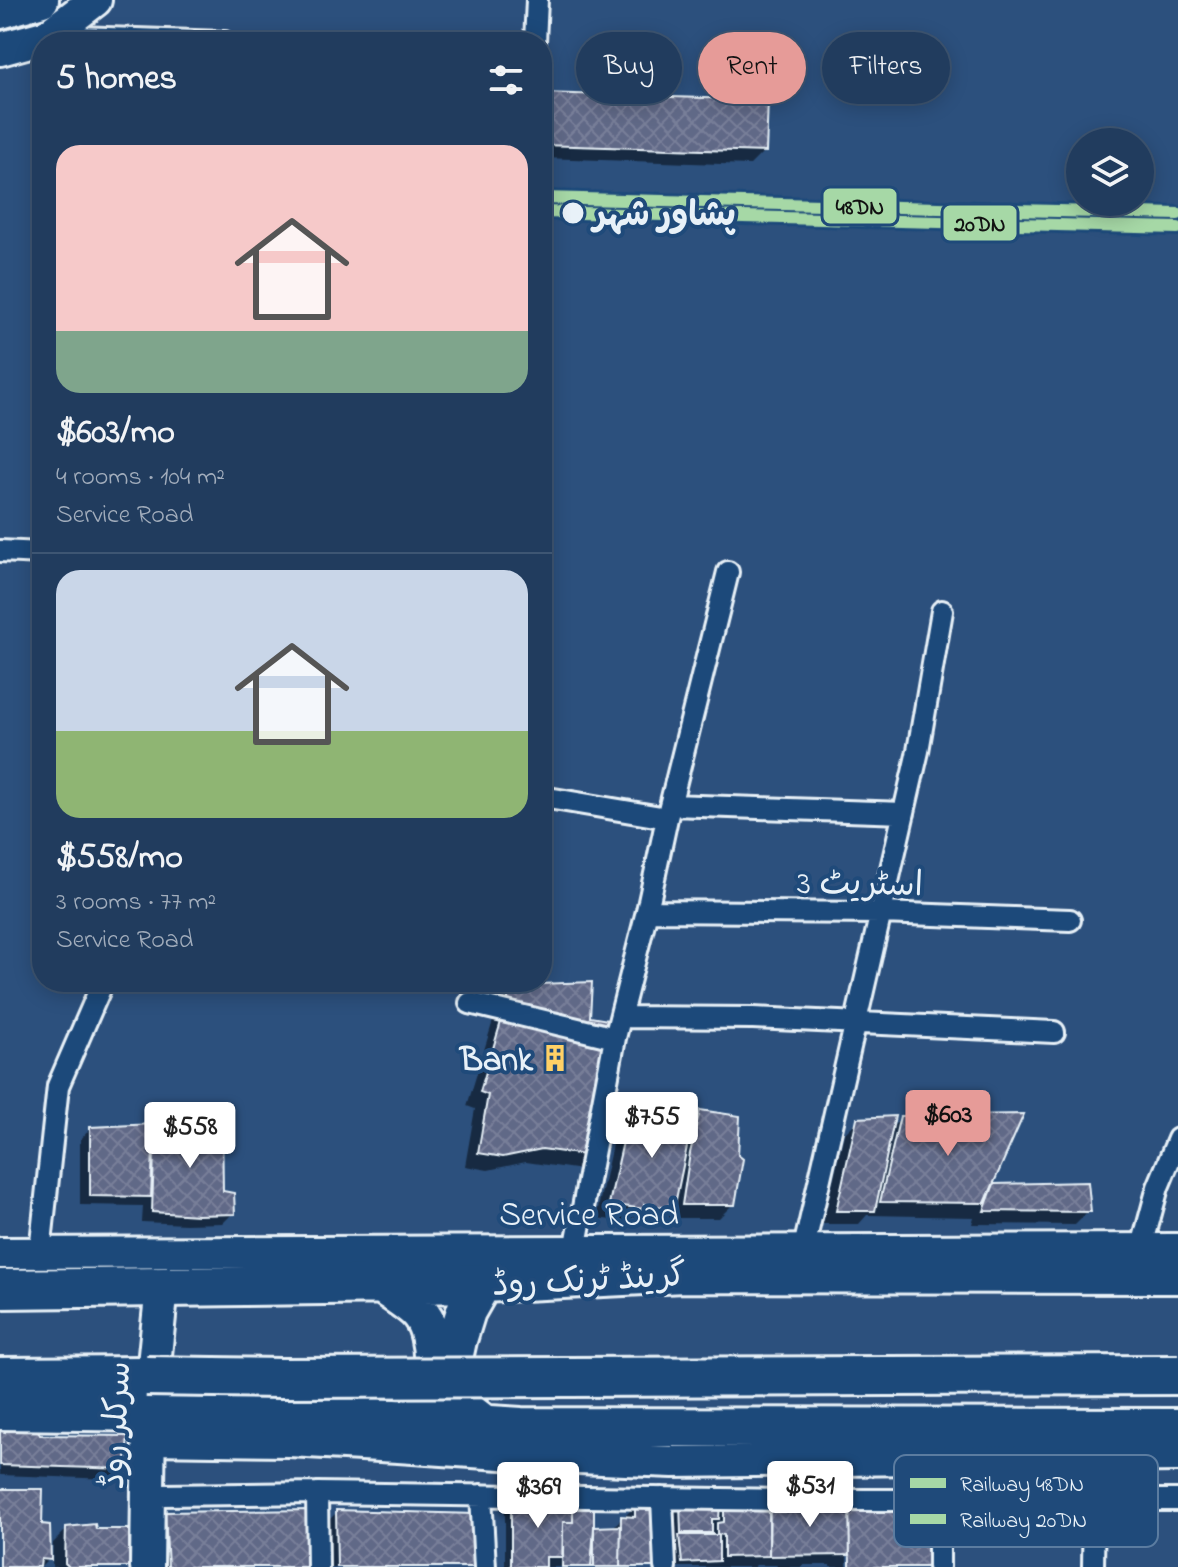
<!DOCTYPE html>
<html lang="en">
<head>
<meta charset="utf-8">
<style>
  :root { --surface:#213c5e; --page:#2d4767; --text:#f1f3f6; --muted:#a2adbc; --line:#3e5673; --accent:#e69b98 }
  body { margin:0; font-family:"Indie Flower","Playpen Sans Arabic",sans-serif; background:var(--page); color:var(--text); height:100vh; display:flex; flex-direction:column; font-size:30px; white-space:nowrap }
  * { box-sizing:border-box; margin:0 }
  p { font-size:26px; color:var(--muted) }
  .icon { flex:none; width:44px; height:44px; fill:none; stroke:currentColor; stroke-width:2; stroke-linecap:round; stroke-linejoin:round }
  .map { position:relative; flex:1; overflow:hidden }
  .drawer { position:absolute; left:32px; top:32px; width:520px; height:960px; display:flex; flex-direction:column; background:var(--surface); border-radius:32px; box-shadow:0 4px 20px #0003,0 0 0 2px var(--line) }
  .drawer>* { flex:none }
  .banner { position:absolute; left:576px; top:32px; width:482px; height:72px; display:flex; gap:16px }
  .fabs { position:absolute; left:1066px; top:128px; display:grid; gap:16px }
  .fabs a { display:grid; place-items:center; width:88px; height:88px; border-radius:50%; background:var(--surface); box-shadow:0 4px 20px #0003,0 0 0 2px var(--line); font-size:40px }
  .price { position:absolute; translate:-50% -68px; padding:0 18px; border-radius:8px; background:#fff; color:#222; font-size:26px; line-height:52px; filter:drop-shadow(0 2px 4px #0008) }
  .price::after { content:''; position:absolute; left:50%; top:48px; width:24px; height:18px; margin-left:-12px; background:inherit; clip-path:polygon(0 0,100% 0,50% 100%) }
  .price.current { background:var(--accent); color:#111 }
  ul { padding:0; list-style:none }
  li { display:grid; align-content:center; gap:16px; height:424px; padding:0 24px }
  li+li { border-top:2px solid var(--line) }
  li span { display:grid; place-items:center; height:248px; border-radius:24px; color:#555 }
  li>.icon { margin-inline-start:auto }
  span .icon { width:144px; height:144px; fill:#fffc; stroke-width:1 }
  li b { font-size:34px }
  h2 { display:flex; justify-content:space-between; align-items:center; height:96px; padding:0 24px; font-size:34px }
  .pill { padding:0 28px; border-radius:36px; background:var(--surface); box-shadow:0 4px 20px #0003,0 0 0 2px var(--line); font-size:28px; line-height:72px }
  .pill.current { background:var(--accent); color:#111 }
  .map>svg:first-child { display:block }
  .shadow { fill:#0007 }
  .building { fill:url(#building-cross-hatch); stroke:#e8f1f8; stroke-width:2 }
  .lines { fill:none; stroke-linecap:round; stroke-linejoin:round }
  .street-casing { stroke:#e8f1f8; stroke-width:26 }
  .secondary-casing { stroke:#e8f1f8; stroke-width:36 }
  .primary-casing { stroke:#e8f1f8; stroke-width:38 }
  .highway-casing { stroke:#e8f1f8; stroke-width:44 }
  .street { stroke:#1f4a7a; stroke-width:20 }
  .secondary { stroke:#1f4a7a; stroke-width:30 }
  .primary { stroke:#1f4a7a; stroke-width:32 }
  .highway { stroke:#1f4a7a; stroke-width:38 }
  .highway-bridge-casing { stroke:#e8f1f8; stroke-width:44; stroke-linecap:butt }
  .highway-bridge { stroke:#1f4a7a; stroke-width:38 }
  .rail-1-casing { stroke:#1f4a7a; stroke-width:18 }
  .rail-2-casing { stroke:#1f4a7a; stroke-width:18 }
  .rail-1 { stroke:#a6d8a6; stroke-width:12 }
  .rail-2 { stroke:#a6d8a6; stroke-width:12 }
  .stop-dot { fill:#e8f1f8; stroke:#1f4a7a; stroke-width:3 }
  .labels { text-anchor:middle; stroke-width:8; stroke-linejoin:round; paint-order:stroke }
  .stop-label { font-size:34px; font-weight:bold; fill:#e8f1f8; stroke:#1f4a7a; text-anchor:start }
  .street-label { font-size:34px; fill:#e8f1f8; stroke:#1f4a7a }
  .poi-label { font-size:34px; font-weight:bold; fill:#e8f1f8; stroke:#1f4a7a; text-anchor:end }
  .key { fill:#1f4a7a; stroke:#5b7ca0; stroke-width:2 }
  .key-label { font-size:22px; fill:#e8f1f8 }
  .line-badge { stroke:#1f4a7a; stroke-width:3 }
  .pale-badge-label { font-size:22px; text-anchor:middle; font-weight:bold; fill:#111 }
</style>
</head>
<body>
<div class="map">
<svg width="1178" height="1567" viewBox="0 0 1178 1567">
  <defs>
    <pattern id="building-cross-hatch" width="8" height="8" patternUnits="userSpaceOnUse" patternTransform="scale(2)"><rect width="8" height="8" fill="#616987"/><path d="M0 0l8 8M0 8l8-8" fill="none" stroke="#787f99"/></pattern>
  </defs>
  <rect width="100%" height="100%" fill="#2c507d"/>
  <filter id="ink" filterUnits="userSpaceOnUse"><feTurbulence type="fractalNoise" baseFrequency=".0125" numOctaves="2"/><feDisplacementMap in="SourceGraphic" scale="16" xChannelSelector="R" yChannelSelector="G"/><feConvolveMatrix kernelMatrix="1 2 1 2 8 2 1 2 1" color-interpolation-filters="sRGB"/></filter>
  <g filter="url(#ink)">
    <!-- shadow -->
    <path class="shadow" d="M 542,95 L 764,151 L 750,165 L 542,158 Z
      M 590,984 L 582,1170 L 526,1162 L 488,1170 L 465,1166 L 475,1109 L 467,1106 L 499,1001 L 513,987 Z
      M 701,1112 L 733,1204 L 719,1218 L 669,1218 L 670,1210 L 658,1222 L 633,1217 L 628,1222 L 596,1218 L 615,1131 L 629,1117 L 690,1123 Z
      M 901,1118 L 990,1186 L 1086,1184 L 1089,1211 L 1075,1225 L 972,1224 L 974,1217 L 867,1215 L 859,1224 L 823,1224 L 844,1134 L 858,1120 L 891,1128 Z
      M 220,1122 L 221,1193 L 233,1213 L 223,1223 L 186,1224 L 142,1222 L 143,1206 L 80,1205 L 80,1140 L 90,1129 Z
      M 6,1426 L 38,1438 L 123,1468 L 112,1479 L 0,1475 L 0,1432 Z
      M 0,1491 L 40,1525 L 49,1559 L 41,1567 L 0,1567 Z
      M 512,1501 L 592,1529 L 612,1528 L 622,1518 L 625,1519 L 625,1516 L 636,1505 L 657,1567 L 505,1567 L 505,1508 Z
      M 849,1502 L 932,1507 L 934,1567 L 851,1567 L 851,1551 L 847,1555 L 847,1567 L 830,1567 L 830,1565 L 802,1565 L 802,1567 L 776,1567 L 777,1565 L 756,1565 L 754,1567 L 675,1567 L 674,1544 L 678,1539 L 675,1539 L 674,1513 L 680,1506 L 718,1506 L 718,1514 L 725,1506 L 769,1507 Z
      M 337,1512 L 475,1567 L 324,1567 L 323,1526 Z
      M 166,1514 L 311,1567 L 158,1567 L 155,1524 Z
      M 67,1529 L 127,1567 L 52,1567 L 53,1543 Z"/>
    <!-- building -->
    <path class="building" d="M 542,93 L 768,100 L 766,152 L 542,145 Z
      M 592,982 L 590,1017 L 626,1023 L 598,1157 L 542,1149 L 503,1157 L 478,1153 L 488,1095 L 480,1092 L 512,985 Z
      M 700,1110 L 740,1116 L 738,1155 L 743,1159 L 735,1205 L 682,1205 L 690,1153 Z
      M 694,1113 L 674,1209 L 644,1204 L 644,1209 L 609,1204 L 629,1115 Z
      M 1024,1114 L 985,1203 L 880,1202 L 900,1116 Z
      M 895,1116 L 875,1211 L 836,1211 L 857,1118 Z
      M 222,1120 L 223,1191 L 234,1193 L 235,1214 L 198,1215 L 152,1212 L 155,1123 Z
      M 154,1124 L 151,1197 L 90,1196 L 90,1127 Z
      M 1088,1182 L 1091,1212 L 984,1211 L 994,1184 Z
      M 5,1424 L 36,1426 L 40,1435 L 128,1436 L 125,1469 L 0,1465 L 0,1431 L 5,1432 Z
      M 0,1489 L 43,1489 L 42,1524 L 50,1525 L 51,1560 L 41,1559 L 40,1567 L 0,1567 Z
      M 511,1499 L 573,1499 L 573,1522 L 563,1522 L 563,1557 L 546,1557 L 546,1567 L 511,1567 Z
      M 573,1499 L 594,1499 L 594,1567 L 562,1567 L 563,1522 L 573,1522 Z
      M 849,1500 L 934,1505 L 936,1567 L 850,1567 Z
      M 849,1500 L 850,1555 L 769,1556 L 770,1504 Z
      M 635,1503 L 658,1504 L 659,1567 L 620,1567 L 621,1516 L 635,1517 Z
      M 720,1503 L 719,1519 L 712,1519 L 712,1533 L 681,1533 L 680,1504 Z
      M 724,1504 L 769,1505 L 769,1556 L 724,1557 L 724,1535 L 717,1534 L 717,1523 L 724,1522 Z
      M 310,1510 L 313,1567 L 168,1567 L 165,1512 Z
      M 336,1510 L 475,1514 L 477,1567 L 337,1567 Z
      M 95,1524 L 96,1529 L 129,1529 L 129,1567 L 69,1567 L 65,1563 L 66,1527 Z
      M 621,1526 L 620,1567 L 591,1567 L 594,1527 Z
      M 679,1535 L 719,1535 L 719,1561 L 682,1563 Z"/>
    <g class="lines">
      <!-- street casing -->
      <g class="street-casing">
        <path id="street" d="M 48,36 L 224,42
          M 535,42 L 537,0
          M 0,551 L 42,553
          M 542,797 L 667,818
          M 671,805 L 904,813
          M 647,911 L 881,913 L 1070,920
          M 470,1003 L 615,1038
          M 621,1017 L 753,1018 L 1054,1032
          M 575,1250 L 615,1038 L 647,911 L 667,818 L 728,572
          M 1141,1250 L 1158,1187 L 1178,1139
          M 40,1252 L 58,1086 L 103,982
          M 803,1252 L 918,751 L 942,611
          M 317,1493 L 318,1567
          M 481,1495 L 485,1567
          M 148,1498 L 162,1495 L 317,1493 L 789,1500 L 1178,1500
          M 662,1498 L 665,1567
          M 939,1567 L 939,1500
          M 1093,1567 L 1094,1500"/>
      </g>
      <!-- secondary casing -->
      <g class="secondary-casing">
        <path id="secondary" d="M 0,1253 L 1178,1249
          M 148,1439 L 289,1441 L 398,1447 L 531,1456 L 673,1462 L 1178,1456"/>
      </g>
      <!-- primary casing -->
      <g class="primary-casing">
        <path id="primary" d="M 0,12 L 42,0
          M 0,49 L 48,36 L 95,0
          M 147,1567 L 149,1413 L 162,1287"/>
      </g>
      <!-- highway casing -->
      <g class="highway-casing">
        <path id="highway" d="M 482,1283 L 466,1311 L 457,1340 L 452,1363 L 465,1410 L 486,1426
          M 382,1284 C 393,1293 415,1305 422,1316 C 436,1335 438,1387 423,1406
          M 0,1289 L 482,1283 L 684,1273 L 1178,1274
          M 0,1377 L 146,1376
          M 0,1410 L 315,1414 L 521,1427 L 1178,1428"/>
      </g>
      <!-- street -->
      <use href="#street" class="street"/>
      <!-- secondary -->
      <use href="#secondary" class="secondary"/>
      <!-- primary -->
      <use href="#primary" class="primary"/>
      <!-- highway -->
      <use href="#highway" class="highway"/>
      <!-- highway-bridge casing -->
      <g class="highway-bridge-casing">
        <path id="highway-bridge" d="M 146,1376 L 281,1378 L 1178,1375"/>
      </g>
      <!-- highway-bridge -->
      <use href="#highway-bridge" class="highway-bridge"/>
      <!-- rail-1 casing -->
      <g class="rail-1-casing">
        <path id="rail-1" d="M 542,198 L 1178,214"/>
      </g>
      <!-- rail-2 casing -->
      <g class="rail-2-casing">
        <path id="rail-2" d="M 542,212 L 1178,228"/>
      </g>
      <!-- rail-1 -->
      <use href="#rail-1" class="rail-1"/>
      <!-- rail-2 -->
      <use href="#rail-2" class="rail-2"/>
    </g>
  </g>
  <!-- icons -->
  <defs>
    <g id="building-bare" transform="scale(2.16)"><path d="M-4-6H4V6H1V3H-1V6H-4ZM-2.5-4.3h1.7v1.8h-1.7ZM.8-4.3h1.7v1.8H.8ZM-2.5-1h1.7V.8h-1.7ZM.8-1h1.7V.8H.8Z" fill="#ffd166" stroke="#1f4a7a" stroke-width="2.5" paint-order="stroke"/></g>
  </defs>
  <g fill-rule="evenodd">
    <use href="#building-bare" x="555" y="1058"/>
  </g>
  <!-- markers -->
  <circle class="stop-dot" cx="573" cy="213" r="12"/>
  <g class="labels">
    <!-- stop labels -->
    <g class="stop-label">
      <text x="593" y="225">پشاور شہر</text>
    </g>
    <!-- street labels -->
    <g class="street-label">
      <text transform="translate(860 882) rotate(1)" y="12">اسٹریٹ 3</text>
      <text x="589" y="1225">Service Road</text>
      <text transform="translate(589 1278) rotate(-3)" y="12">گرینڈ ٹرنک روڈ</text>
      <text transform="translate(114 1425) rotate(-87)" y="12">سرکلر روڈ</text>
    </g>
    <!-- poi labels -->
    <g class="poi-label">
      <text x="533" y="1070">Bank</text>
    </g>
  </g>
  <!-- legend -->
  <rect x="894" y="1455" width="264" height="92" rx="12" class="key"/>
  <rect x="910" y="1478" width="36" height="10" fill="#a6d8a6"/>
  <rect x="910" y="1514" width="36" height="10" fill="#a6d8a6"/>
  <g class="key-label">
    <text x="960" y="1491">Railway 48DN</text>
    <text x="960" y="1527">Railway 20DN</text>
  </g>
  <g class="line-badge">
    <rect x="822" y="187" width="76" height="38" rx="8" fill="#a6d8a6"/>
    <rect x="942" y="204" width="76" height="38" rx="8" fill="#a6d8a6"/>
  </g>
  <g class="pale-badge-label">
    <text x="860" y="214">48DN</text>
    <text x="980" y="231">20DN</text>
  </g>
</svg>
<div class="fabs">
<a><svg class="icon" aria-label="layers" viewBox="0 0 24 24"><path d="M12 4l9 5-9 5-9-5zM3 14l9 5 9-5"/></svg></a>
</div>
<b class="price current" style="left:948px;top:1158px">$603</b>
<b class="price" style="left:652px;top:1160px">$755</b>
<b class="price" style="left:190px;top:1170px">$558</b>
<b class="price" style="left:810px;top:1529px">$531</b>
<b class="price" style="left:538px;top:1530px">$369</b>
<div class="banner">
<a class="pill">Buy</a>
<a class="pill current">Rent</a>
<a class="pill">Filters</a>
</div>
<section class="drawer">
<h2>5 homes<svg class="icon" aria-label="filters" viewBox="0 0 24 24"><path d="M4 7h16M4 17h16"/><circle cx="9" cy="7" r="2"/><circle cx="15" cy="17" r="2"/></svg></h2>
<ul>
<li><span style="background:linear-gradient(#f6c9c9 75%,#7fa58c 0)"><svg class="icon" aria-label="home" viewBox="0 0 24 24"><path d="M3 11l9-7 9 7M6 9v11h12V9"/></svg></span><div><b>$603/mo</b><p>4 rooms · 104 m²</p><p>Service Road</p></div></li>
<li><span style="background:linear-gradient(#c9d6e8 65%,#8fb573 0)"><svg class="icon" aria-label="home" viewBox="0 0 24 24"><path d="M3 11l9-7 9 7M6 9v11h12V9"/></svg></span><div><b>$558/mo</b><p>3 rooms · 77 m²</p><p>Service Road</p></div></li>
</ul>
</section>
</div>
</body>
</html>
